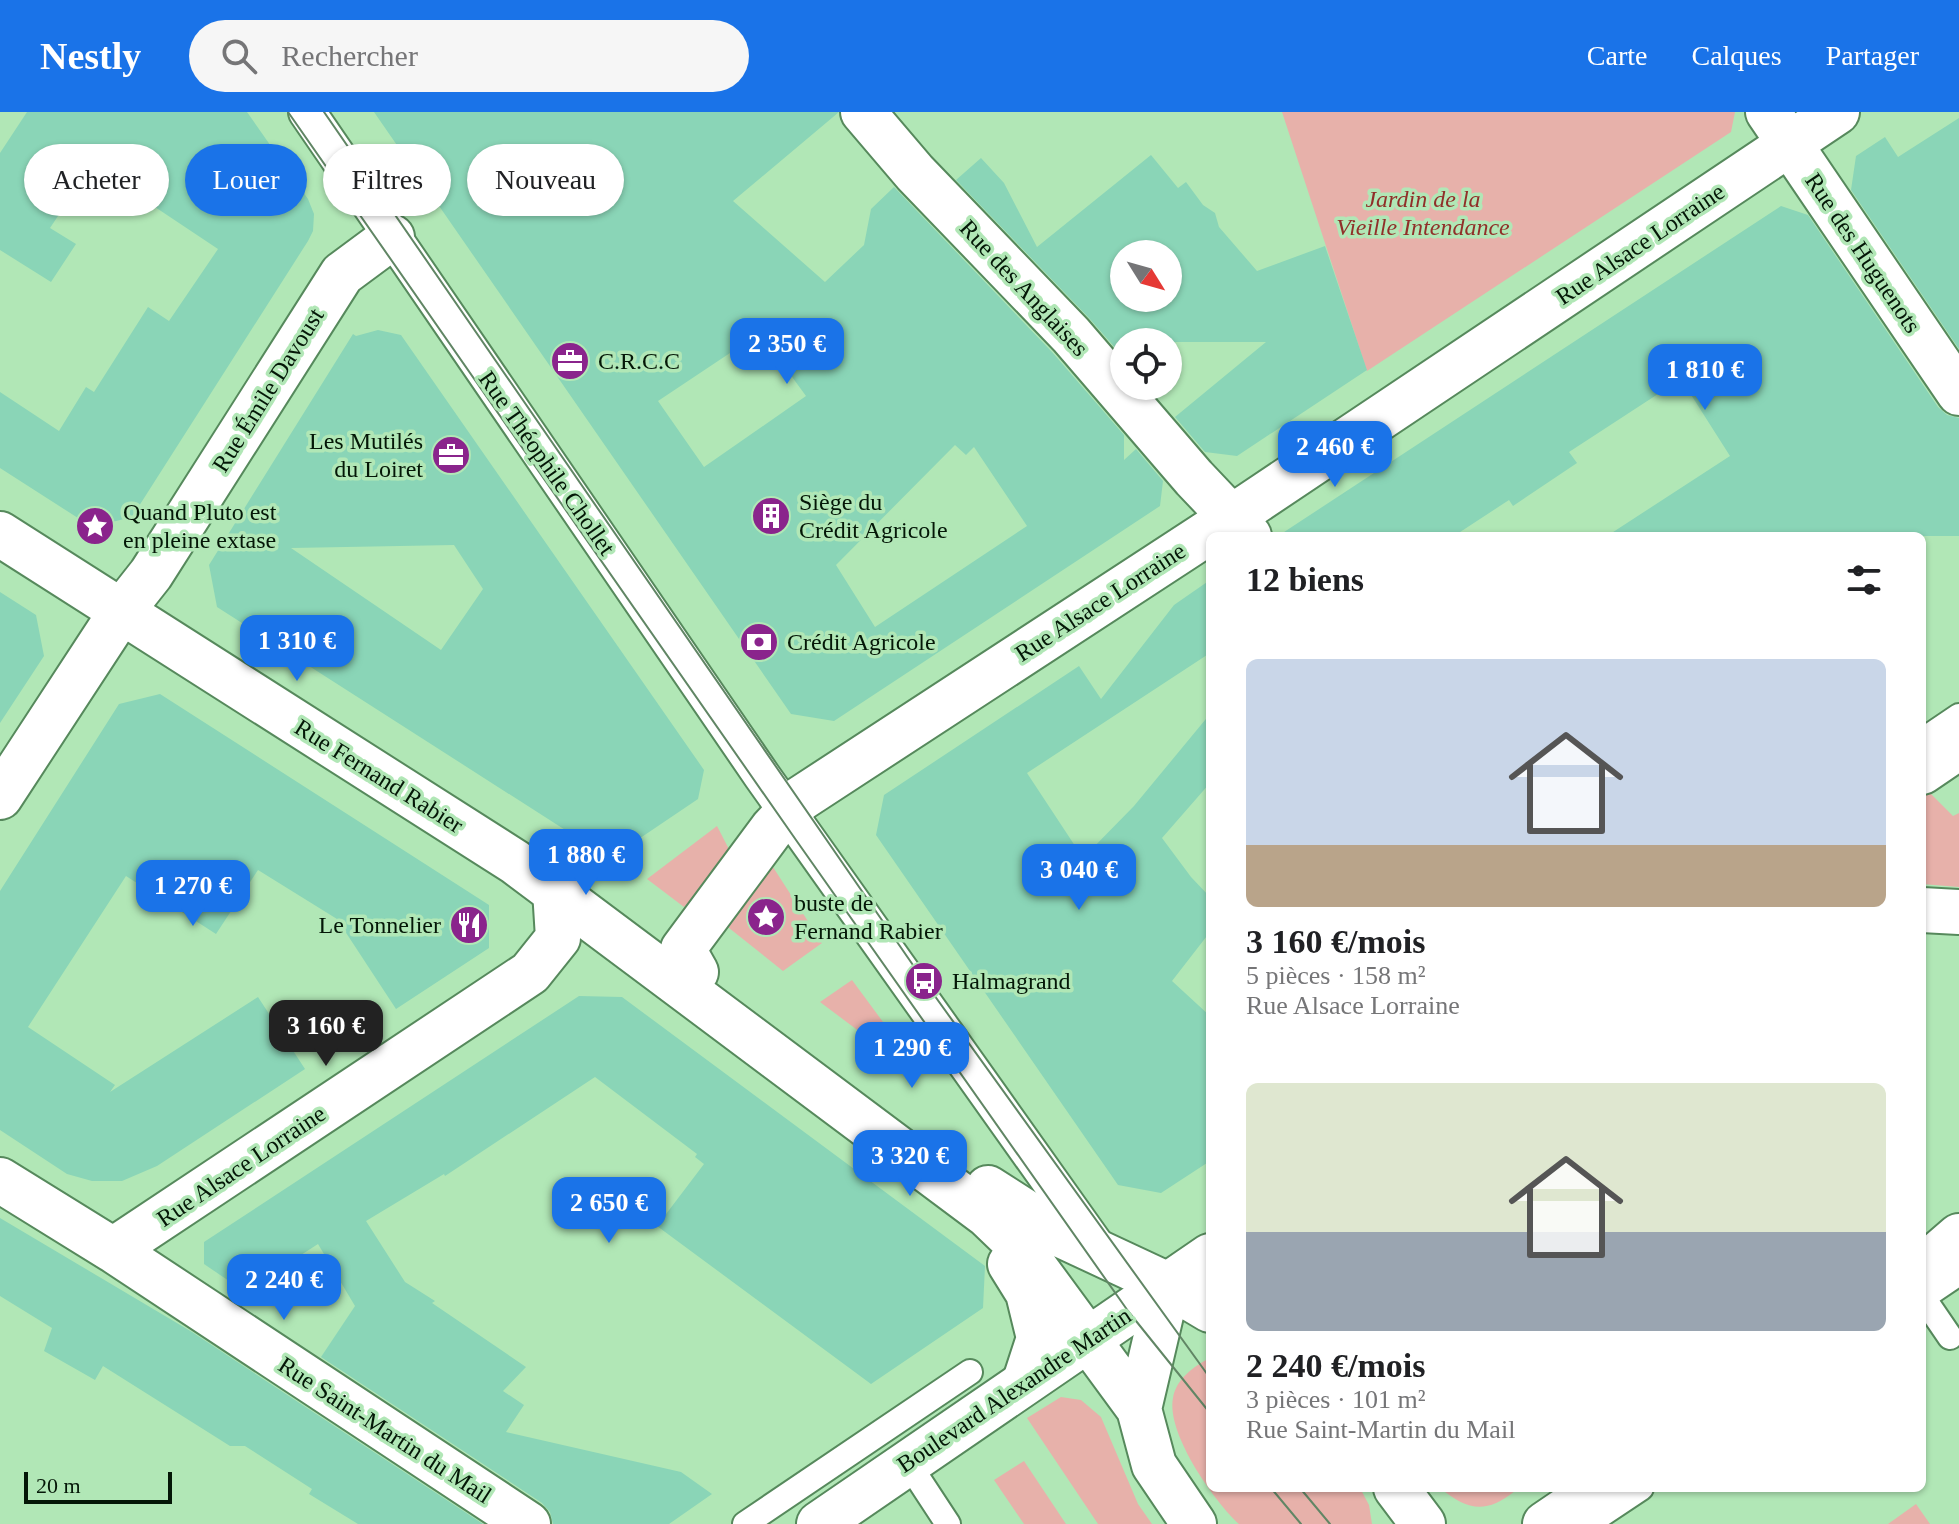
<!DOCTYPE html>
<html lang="fr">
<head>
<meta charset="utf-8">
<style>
  :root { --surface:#fff; --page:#f6f6f6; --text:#202124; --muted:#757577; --accent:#1a73e8 }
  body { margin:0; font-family:"Times New Roman",serif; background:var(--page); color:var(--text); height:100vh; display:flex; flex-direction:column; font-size:30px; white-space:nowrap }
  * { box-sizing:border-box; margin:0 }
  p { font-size:26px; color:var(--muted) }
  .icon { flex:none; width:44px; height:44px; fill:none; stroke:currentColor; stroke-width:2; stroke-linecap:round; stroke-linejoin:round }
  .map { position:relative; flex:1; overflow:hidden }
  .side { position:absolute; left:1206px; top:420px; width:720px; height:960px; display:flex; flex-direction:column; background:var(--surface); border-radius:12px; box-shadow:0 2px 6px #0004 }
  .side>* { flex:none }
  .guide { position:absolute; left:24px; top:32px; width:760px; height:72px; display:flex; gap:16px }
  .needle { width:52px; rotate:127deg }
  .buttons { position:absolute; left:1110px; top:128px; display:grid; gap:16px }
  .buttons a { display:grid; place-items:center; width:72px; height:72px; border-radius:50%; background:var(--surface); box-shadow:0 2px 6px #0004; font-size:40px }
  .scale { position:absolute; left:24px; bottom:20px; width:148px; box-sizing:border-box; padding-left:8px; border:4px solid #041707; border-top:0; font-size:22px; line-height:28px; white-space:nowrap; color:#041707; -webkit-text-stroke:6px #b1e7b6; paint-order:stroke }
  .price { position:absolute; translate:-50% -68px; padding:0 18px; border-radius:16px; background:var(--accent); color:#fff; font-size:26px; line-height:52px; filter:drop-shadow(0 2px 4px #0008) }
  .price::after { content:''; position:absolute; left:50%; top:48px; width:24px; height:18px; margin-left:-12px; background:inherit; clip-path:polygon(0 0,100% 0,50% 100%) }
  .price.current { background:#222; color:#fff }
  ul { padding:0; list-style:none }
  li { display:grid; align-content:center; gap:16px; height:424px; padding:0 40px }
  li span { display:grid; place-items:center; height:248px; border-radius:12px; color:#555 }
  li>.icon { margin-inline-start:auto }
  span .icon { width:144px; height:144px; fill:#fffc; stroke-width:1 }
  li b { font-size:34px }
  h2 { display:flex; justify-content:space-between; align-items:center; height:96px; padding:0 40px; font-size:34px }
  .chip { padding:0 28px; border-radius:36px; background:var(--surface); box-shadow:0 2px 6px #0004; font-size:28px; line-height:72px }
  .chip.current { background:var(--accent); color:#fff }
  header { display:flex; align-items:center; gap:48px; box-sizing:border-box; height:112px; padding:0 40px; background:var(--accent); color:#fff }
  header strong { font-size:38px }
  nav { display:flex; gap:44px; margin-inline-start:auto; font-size:28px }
  .search { width:560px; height:72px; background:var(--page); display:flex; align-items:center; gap:20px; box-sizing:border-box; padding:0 28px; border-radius:44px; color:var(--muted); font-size:30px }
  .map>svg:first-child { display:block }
  .green { fill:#e7b1aa }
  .building { fill:#8ad5b7; fill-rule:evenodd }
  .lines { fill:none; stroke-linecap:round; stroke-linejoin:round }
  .service-casing { stroke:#56895c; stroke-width:28 }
  .pedestrian-casing { stroke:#56895c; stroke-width:40 }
  .minor-casing { stroke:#56895c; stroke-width:48 }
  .tertiary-casing { stroke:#56895c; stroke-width:48 }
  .primary-casing { stroke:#56895c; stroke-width:48 }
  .service { stroke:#fff; stroke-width:24 }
  .pedestrian { stroke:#fff; stroke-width:36 }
  .minor { stroke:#fff; stroke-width:44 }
  .tertiary { stroke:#fff; stroke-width:44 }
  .primary { stroke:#fff; stroke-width:44 }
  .tram { stroke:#618665; stroke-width:2 }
  .labels { text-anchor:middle; stroke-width:7; stroke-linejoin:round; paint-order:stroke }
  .park-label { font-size:24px; font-style:italic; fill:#902f29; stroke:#b1e7b6 }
  .street-label { font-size:24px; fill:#041707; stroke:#b1e7b6 }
  .poi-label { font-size:24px; fill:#041707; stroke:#b1e7b6; text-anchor:start }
</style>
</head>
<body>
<header>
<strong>Nestly</strong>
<div class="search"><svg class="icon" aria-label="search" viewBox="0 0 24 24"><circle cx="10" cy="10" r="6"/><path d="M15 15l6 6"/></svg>Rechercher</div>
<nav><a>Carte</a><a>Calques</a><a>Partager</a></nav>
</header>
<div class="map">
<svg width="1959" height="1412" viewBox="0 0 1959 1412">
  <rect width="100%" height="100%" fill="#b1e7b6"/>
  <!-- green -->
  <path class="green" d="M 1282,0 L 1735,0 L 1731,20 L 1367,259 Z
    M 1927,678 L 1953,704 L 1959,701 L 1959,775 L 1922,772 L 1922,682 Z
    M 717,714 L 733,745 L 684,795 L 647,767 Z
    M 771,752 L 822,831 L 783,859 L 724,812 Z
    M 852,868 L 917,956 L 912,959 L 820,890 Z
    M 1210,1246 L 1210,1376 L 1360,1376 L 1369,1393 L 1372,1412 L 1239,1412 C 1214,1389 1166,1321 1173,1286 C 1176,1267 1194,1254 1210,1246 Z
    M 1061,1285 L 1081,1288 L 1101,1305 L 1138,1392 L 1152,1412 L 1098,1412 L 1027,1306 Z
    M 1024,1349 L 1066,1412 L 1024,1412 L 994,1368 Z
    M 1440,1376 L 1511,1376 L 1515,1379 C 1486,1402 1468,1399 1440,1376 Z
    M 1916,1392 L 1930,1412 L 1888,1412 Z"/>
  <!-- building -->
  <path class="building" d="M 27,0 L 247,0 L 308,87 L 314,102 L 313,119 L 308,129 L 132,405 L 92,415 L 0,356 L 0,280 L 59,319 L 86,275 L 94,280 L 148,195 L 169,209 L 218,137 L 92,53 L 50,116 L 76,132 L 51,170 L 0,138 L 0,41 Z
    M 374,0 L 839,0 L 733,89 L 825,170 L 864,133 L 871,97 L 894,75 L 1052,240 L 1124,323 L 1124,348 L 1136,337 L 1163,369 L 1160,394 L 834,609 L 791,602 ZM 760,221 L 806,284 L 704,355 L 658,289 ZM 955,333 L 966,343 L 974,335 L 1027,414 L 875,515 L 836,453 Z
    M 1959,6 L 1959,237 L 1851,78 L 1856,44 L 1885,25 L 1898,45 Z
    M 1151,43 L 1178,76 L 1186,70 L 1203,93 L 1215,101 L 1219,115 L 1257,159 L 1325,134 L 1367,258 L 1237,344 L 1205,340 L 1175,305 L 1266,230 L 1124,230 L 1124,246 L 1089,206 L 956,68 L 981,46 L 1004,71 L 1037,135 ZM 1124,142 L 1168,142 L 1168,186 L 1124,186 Z
    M 1781,94 L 1808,103 L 1938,295 L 1947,303 L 1959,306 L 1959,424 L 1607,424 L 1730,344 L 1681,267 L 1569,340 L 1577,351 L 1513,394 L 1509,388 L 1454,424 L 1278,424 Z
    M 378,218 L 401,223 L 704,658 L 698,687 L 621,739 L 598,739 L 217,495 L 209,453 L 353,222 L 356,224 ZM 454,433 L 483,477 L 441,538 L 291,436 Z
    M 1210,468 L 1210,541 L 1027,661 L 1083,746 L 1134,694 L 1210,602 L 1210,671 L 1162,726 L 1191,765 L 1210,785 L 1210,820 L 1172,869 L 1210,904 L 1210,1049 L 1161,1081 L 1118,1073 L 876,723 L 884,683 L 1079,554 L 1101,587 L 1174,493 Z
    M 0,480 L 36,503 L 44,544 L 0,611 Z
    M 160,582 L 489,793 L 489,836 L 396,897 L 337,807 L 258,758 L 216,822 L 126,764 L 28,915 L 115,973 L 110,980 L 258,885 L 305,957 L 157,1054 L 122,1069 L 92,1069 L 67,1062 L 0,1018 L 0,779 L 119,592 Z
    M 579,884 L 622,885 L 985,1154 L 983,1196 L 871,1272 L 657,1114 L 704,1052 L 695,1045 L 697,1042 L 595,965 L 445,1064 L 444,1062 L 366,1109 L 405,1170 L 435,1189 L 432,1191 L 526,1255 L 503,1279 L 524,1293 L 506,1320 L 681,1360 L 712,1382 L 669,1412 L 553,1412 L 550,1400 L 542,1391 L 321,1245 L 355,1194 L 318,1132 L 287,1152 L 275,1155 L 254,1186 L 204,1152 L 204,1130 Z
    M 0,1106 L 192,1220 L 483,1412 L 358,1412 L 309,1382 L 312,1377 L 245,1334 L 230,1334 L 103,1254 L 95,1268 L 44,1239 L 52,1216 L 0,1184 Z"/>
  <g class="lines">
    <!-- service casing -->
    <g class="service-casing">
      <path id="service" d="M 1922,629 L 1959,604
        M 1922,1184 L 1950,1225
        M 1922,1186 L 1959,1161
        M 908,1351 L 948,1412
        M 745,1412 L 970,1260
        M 1587,1412 L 1641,1376"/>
    </g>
    <!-- pedestrian casing -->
    <g class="pedestrian-casing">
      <path id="pedestrian" d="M 307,0 L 762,664 L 1103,1144"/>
    </g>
    <!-- minor casing -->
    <g class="minor-casing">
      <path id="minor" d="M 863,0 L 915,61 L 1071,223 L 1194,366 L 1249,424
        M 1768,0 L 1959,281
        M 0,685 L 121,500 L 151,462 L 342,162 L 392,125
        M 696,860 L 683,837 L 772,717 L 800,687 L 1232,405 L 1837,0
        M 0,1068 L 113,1138 L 528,1412
        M 113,1138 L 530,861 L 558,826 L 555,778"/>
    </g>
    <!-- tertiary casing -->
    <g class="tertiary-casing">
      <path id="tertiary" d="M 0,422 L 515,750 L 987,1103 L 1012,1127 L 1034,1154 L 1139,1297 L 1154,1353 L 1194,1412
        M 988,1076 L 1063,1124 L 1168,1173 L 1210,1198
        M 1010,1152 L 1028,1181 L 1039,1226 L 1025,1269
        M 1139,1297 L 1168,1173
        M 1396,1376 L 1423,1412"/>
    </g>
    <!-- primary casing -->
    <g class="primary-casing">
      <path id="primary" d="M 1922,660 L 1959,635
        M 1922,798 L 1959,800
        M 1922,1156 L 1959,1124
        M 819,1412 L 1210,1144
        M 1545,1412 L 1598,1376"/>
    </g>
    <!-- service -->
    <use href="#service" class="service"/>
    <!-- pedestrian -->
    <use href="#pedestrian" class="pedestrian"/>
    <!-- minor -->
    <use href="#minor" class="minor"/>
    <!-- tertiary -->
    <use href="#tertiary" class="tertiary"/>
    <!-- primary -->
    <use href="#primary" class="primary"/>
    <!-- tram -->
    <path class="tram" d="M 288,0 L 796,728 L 1128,1199 L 1210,1301
      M 324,0 L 924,869 L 1210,1266
      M 1271,1376 L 1301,1412
      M 1300,1376 L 1330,1412"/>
  </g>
  <!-- icons -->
  <defs>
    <g id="office-disc" transform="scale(2)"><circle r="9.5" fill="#8a248c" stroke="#b1e7b6"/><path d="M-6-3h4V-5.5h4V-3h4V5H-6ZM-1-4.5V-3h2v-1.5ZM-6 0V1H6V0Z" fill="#fff"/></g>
    <g id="building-disc" transform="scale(2)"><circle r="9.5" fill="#8a248c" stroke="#b1e7b6"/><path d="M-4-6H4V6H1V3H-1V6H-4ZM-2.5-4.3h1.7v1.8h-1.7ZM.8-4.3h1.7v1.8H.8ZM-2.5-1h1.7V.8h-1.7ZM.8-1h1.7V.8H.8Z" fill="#fff"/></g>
    <g id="sight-disc" transform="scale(2)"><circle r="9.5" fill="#8a248c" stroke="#b1e7b6"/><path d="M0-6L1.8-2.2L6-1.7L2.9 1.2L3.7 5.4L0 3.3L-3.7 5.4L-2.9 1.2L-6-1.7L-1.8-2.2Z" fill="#fff"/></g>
    <g id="bank-disc" transform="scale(2)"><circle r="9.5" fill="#8a248c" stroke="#b1e7b6"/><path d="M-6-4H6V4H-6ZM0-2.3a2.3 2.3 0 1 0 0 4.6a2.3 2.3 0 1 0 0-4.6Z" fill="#fff"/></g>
    <g id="restaurant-disc" transform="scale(2)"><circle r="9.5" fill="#8a248c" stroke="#b1e7b6"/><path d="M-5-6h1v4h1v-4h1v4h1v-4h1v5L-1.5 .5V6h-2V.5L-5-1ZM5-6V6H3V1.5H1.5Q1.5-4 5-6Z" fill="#fff"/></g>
    <g id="bus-disc" transform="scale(2)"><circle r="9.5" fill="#8a248c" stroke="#b1e7b6"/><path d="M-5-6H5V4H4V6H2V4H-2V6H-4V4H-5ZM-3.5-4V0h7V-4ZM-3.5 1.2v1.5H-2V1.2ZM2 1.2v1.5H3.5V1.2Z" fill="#fff"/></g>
  </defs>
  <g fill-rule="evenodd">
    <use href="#office-disc" x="570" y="249"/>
    <use href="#office-disc" x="451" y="343"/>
    <use href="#building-disc" x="771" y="404"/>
    <use href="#sight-disc" x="95" y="414"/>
    <use href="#bank-disc" x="759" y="530"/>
    <use href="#sight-disc" x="766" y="805"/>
    <use href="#restaurant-disc" x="469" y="813"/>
    <use href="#bus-disc" x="924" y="869"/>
  </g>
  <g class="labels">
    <!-- park labels -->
    <g class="park-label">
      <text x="1423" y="95">Jardin de la<tspan x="1423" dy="28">Vieille Intendance</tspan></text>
    </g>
    <!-- street labels -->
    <g class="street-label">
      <text transform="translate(1640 132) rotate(-34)" y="8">Rue Alsace Lorraine</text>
      <text transform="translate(1863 141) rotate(56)" y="8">Rue des Huguenots</text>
      <text transform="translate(1024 176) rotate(47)" y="8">Rue des Anglaises</text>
      <text transform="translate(268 278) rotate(-58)" y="8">Rue Émile Davoust</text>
      <text transform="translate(547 351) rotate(55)" y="8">Rue Théophile Chollet</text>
      <text transform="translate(1100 490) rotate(-33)" y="8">Rue Alsace Lorraine</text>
      <text transform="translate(379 664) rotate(32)" y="8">Rue Fernand Rabier</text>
      <text transform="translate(241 1054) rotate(-34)" y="8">Rue Alsace Lorraine</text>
      <text transform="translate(1014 1278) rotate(-34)" y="8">Boulevard Alexandre Martin</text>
      <text transform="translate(385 1318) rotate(33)" y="8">Rue Saint-Martin du Mail</text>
    </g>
    <!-- poi labels -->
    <g class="poi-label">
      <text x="598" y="257">C.R.C.C</text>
      <text x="423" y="337" text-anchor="end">Les Mutilés<tspan x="423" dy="28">du Loiret</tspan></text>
      <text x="799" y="398">Siège du<tspan x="799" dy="28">Crédit Agricole</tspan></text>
      <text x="123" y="408">Quand Pluto est<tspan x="123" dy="28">en pleine extase</tspan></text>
      <text x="787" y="538">Crédit Agricole</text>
      <text x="794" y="799">buste de<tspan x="794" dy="28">Fernand Rabier</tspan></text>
      <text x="441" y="821" text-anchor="end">Le Tonnelier</text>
      <text x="952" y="877">Halmagrand</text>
    </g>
  </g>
</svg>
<div class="buttons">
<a><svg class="needle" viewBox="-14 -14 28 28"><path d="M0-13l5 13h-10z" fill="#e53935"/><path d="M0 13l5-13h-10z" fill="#757577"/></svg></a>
<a><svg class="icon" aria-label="locate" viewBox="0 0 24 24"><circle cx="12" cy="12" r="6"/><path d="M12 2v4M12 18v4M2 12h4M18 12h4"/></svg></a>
</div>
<div class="scale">20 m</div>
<b class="price" style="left:787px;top:274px">2 350 €</b>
<b class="price" style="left:1705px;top:300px">1 810 €</b>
<b class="price" style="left:1335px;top:377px">2 460 €</b>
<b class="price" style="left:297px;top:571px">1 310 €</b>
<b class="price" style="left:586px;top:785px">1 880 €</b>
<b class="price" style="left:1079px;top:800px">3 040 €</b>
<b class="price" style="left:193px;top:816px">1 270 €</b>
<b class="price current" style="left:326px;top:956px">3 160 €</b>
<b class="price" style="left:912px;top:978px">1 290 €</b>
<b class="price" style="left:910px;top:1086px">3 320 €</b>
<b class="price" style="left:609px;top:1133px">2 650 €</b>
<b class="price" style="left:284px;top:1210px">2 240 €</b>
<div class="guide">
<a class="chip">Acheter</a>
<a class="chip current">Louer</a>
<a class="chip">Filtres</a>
<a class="chip">Nouveau</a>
</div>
<section class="side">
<h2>12 biens<svg class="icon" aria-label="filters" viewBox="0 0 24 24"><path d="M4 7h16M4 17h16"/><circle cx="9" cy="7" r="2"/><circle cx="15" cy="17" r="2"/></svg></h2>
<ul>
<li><span style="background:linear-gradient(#c9d6e8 75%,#b9a48a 0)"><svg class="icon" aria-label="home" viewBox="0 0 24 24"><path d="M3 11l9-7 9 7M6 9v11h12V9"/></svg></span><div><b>3 160 €/mois</b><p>5 pièces · 158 m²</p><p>Rue Alsace Lorraine</p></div></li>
<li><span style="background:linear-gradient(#dfe7d0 60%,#9aa5b1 0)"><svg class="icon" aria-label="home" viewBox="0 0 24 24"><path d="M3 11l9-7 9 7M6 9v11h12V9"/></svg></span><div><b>2 240 €/mois</b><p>3 pièces · 101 m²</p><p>Rue Saint-Martin du Mail</p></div></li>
</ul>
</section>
</div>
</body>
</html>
